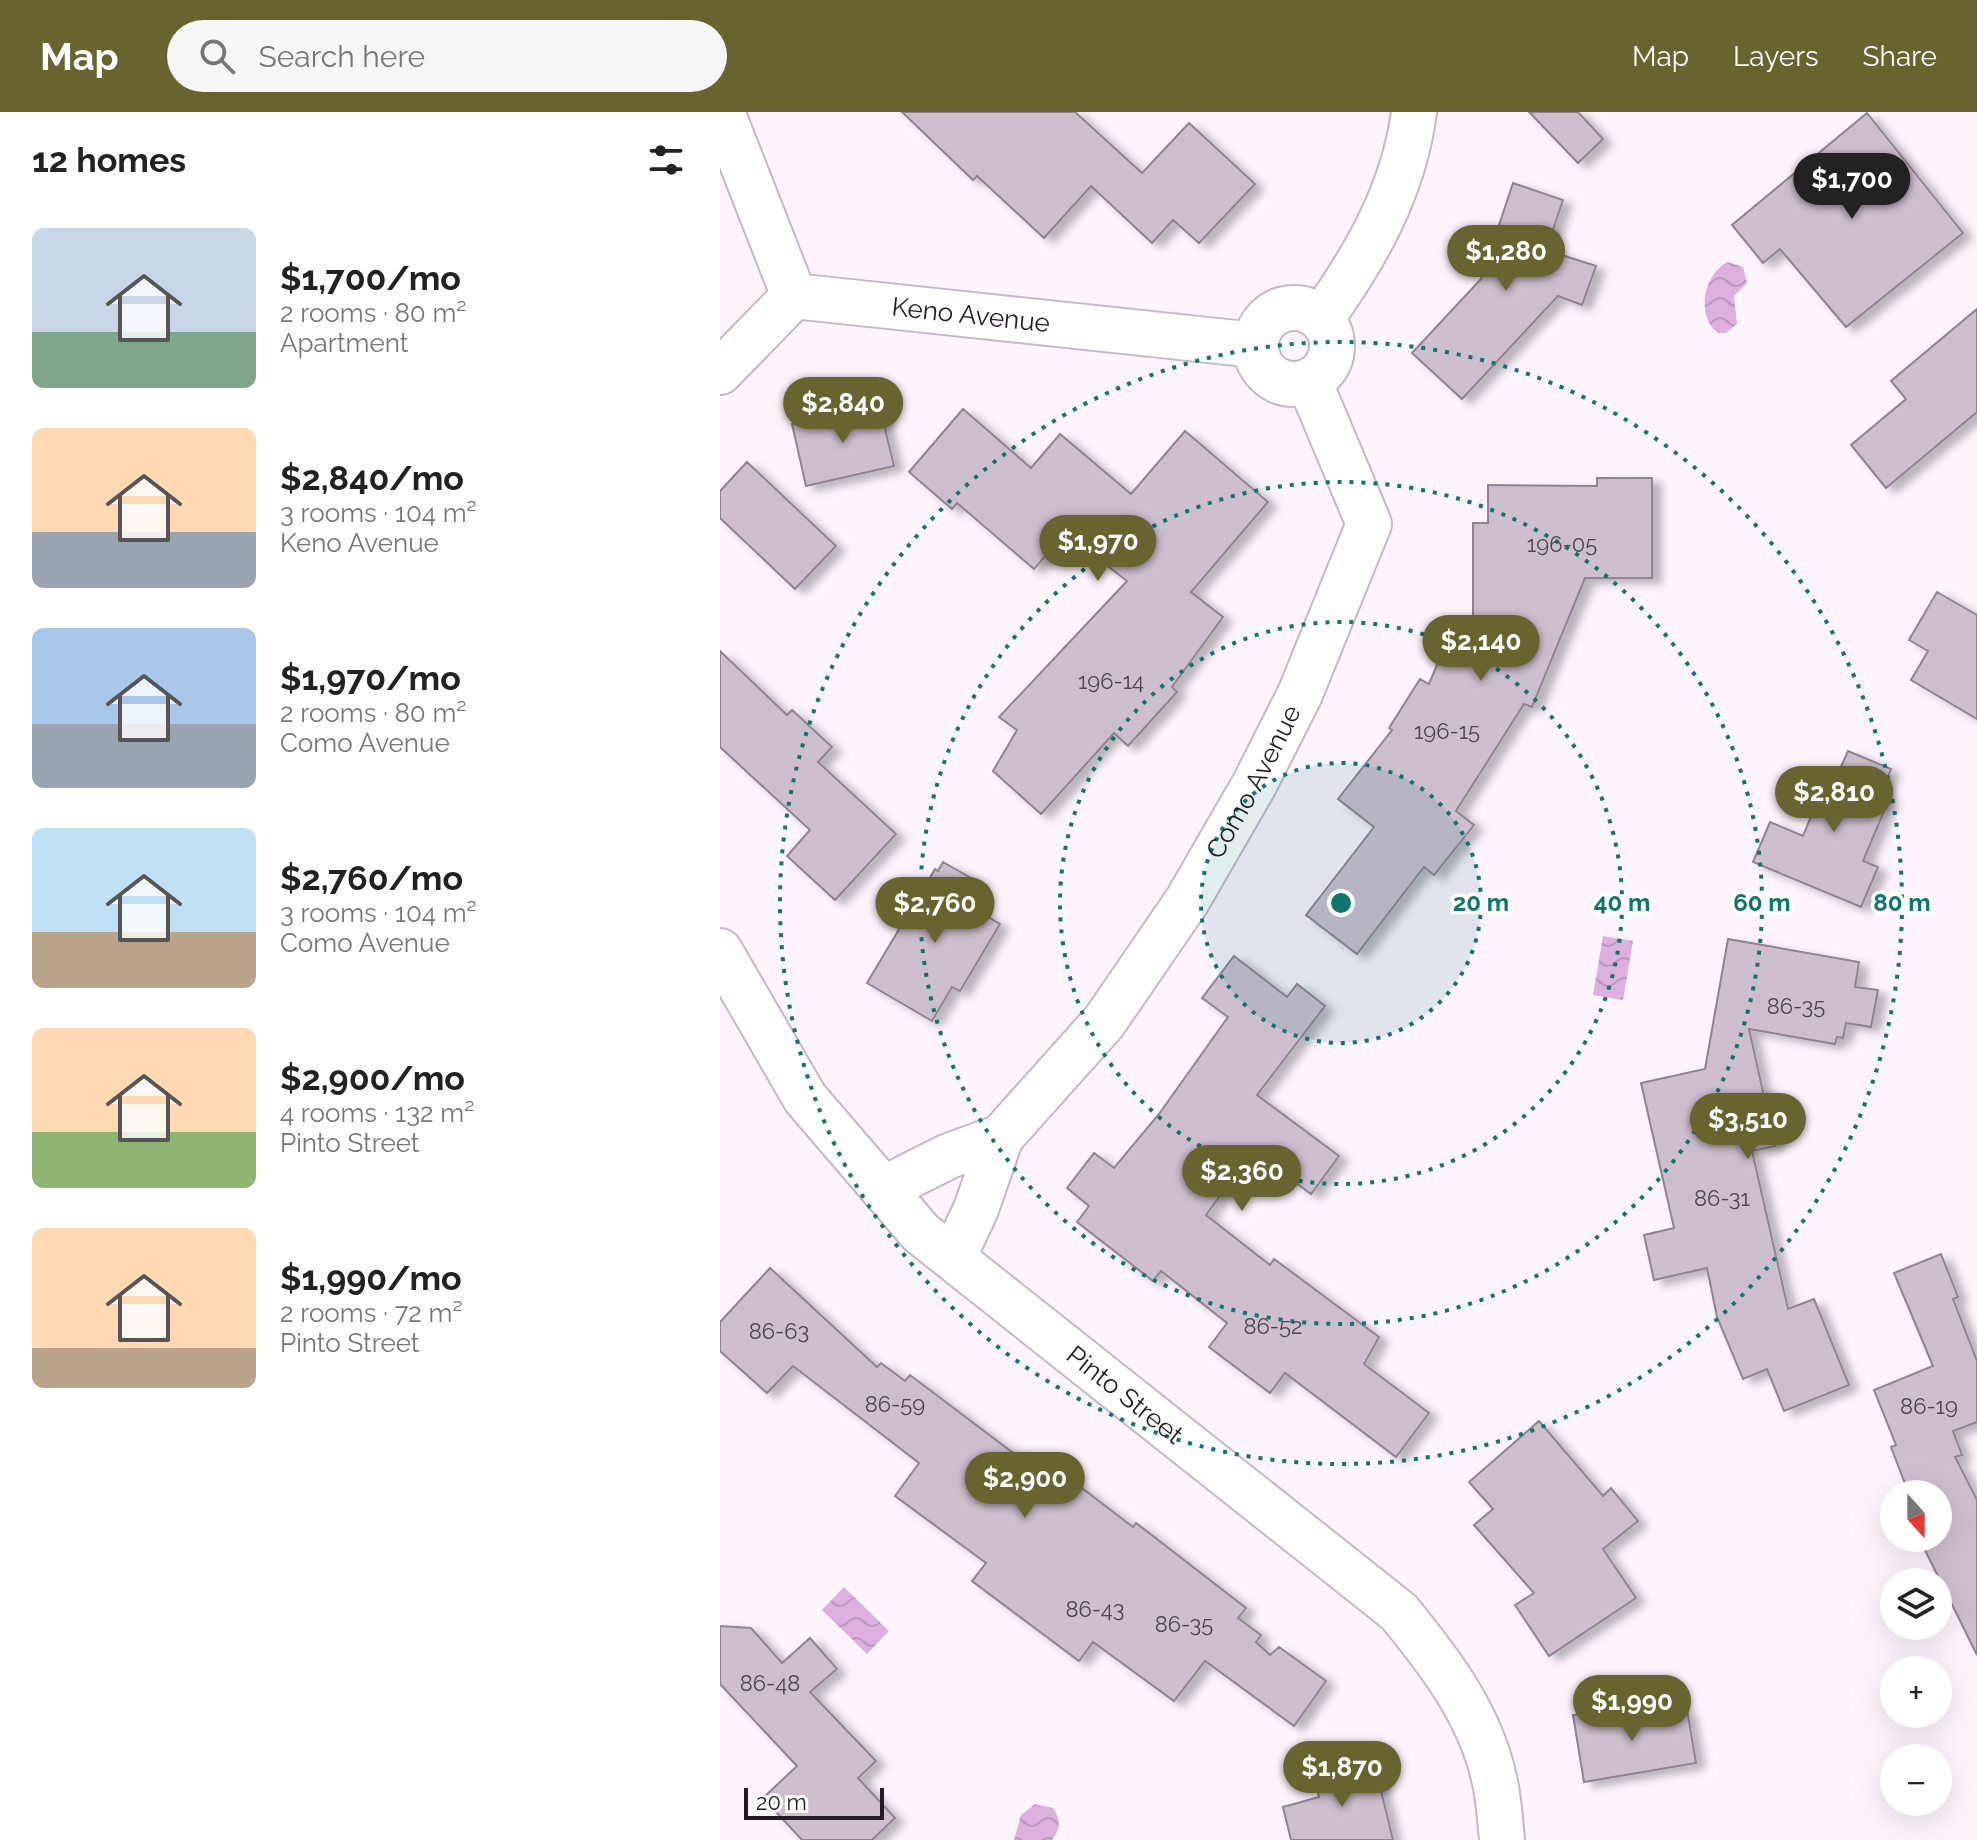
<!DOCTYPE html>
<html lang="en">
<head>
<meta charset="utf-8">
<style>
  :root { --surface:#fff; --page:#f6f6f6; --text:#222; --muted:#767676; --accent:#676430 }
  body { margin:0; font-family:Raleway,sans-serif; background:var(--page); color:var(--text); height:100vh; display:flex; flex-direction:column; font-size:30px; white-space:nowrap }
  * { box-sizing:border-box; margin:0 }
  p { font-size:26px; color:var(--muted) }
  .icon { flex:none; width:44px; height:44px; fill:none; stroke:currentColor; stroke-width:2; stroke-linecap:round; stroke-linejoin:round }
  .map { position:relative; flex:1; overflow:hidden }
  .details { display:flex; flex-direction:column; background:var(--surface); width:720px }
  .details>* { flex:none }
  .needle { width:52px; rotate:159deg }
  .controls { position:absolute; left:1160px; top:1368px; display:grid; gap:16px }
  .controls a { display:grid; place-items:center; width:72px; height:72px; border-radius:50%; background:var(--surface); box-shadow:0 8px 32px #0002; font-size:40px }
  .scale { position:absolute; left:24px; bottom:20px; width:140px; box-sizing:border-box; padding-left:8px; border:4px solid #231d23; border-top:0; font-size:22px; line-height:28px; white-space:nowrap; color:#231d23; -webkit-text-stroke:6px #fff; paint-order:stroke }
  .price { position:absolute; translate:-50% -68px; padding:0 18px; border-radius:28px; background:var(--accent); color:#fff; font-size:26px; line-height:52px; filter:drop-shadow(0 2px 4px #0008) }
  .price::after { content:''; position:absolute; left:50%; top:48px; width:24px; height:18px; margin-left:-12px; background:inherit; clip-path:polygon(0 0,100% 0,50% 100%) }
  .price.active { background:#222; color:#fff }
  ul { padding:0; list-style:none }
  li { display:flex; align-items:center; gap:24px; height:200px; padding:0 32px }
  li span { display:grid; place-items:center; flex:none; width:224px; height:160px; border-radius:12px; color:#555 }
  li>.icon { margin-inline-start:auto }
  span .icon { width:96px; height:96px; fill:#fffc; stroke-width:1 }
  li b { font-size:34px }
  h2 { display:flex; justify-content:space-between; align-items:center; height:96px; padding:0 32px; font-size:34px }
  header { display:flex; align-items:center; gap:48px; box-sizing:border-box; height:112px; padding:0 40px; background:var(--accent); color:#fff }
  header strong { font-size:38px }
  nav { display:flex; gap:44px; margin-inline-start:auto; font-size:28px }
  .search { width:560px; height:72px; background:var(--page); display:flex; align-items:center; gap:20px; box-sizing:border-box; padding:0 28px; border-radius:44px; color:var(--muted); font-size:30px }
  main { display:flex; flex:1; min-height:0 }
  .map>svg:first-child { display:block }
  .water { fill:url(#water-waves) }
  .building { fill:#cebfcf; stroke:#918392; stroke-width:2; filter:url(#shadow) }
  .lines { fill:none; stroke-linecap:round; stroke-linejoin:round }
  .minor-casing { stroke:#c6b7c6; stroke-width:48 }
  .minor { stroke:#fff; stroke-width:44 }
  .ring { fill:none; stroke:#0f766e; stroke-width:4; stroke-dasharray:4 8 }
  .labels { text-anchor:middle; stroke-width:7; stroke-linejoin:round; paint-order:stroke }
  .number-label { font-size:22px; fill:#4e464e }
  .street-label { font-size:26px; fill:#231d23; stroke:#fff }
  .centre { fill:#0f766e; stroke:#fff; stroke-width:4 }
  .ring-label { font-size:24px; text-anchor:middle; font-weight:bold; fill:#0f766e; stroke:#fff; stroke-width:7; stroke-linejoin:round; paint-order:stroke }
</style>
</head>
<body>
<header>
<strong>Map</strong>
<div class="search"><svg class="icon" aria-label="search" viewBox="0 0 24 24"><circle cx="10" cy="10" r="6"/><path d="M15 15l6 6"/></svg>Search here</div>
<nav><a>Map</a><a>Layers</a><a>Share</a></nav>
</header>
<main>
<section class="details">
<h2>12 homes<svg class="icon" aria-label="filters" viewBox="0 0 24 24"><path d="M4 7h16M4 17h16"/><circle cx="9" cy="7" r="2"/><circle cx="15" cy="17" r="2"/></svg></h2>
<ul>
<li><span style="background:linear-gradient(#c9d6e8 65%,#7fa58c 0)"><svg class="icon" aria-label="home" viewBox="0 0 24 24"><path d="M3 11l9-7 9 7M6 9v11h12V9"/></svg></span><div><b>$1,700/mo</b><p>2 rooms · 80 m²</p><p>Apartment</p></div></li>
<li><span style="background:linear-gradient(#ffd9b3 65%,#9aa5b1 0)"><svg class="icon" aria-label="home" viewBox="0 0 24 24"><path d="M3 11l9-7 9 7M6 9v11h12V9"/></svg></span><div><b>$2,840/mo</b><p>3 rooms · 104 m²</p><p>Keno Avenue</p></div></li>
<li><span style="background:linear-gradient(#a9c7e8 60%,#9aa5b1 0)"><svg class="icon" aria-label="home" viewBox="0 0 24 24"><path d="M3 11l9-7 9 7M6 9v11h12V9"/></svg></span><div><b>$1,970/mo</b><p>2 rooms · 80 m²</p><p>Como Avenue</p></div></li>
<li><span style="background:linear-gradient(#bfe0f5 65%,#b9a48a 0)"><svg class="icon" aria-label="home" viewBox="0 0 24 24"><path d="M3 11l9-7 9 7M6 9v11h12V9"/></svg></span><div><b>$2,760/mo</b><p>3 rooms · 104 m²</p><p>Como Avenue</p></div></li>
<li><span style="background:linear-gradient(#ffd9b3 65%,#8fb573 0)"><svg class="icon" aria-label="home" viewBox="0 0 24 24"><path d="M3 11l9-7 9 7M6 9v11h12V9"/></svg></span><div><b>$2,900/mo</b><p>4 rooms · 132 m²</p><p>Pinto Street</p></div></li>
<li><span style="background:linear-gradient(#ffd9b3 75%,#b9a48a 0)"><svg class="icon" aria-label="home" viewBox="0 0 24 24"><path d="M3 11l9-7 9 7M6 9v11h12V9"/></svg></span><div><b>$1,990/mo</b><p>2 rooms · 72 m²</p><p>Pinto Street</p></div></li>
</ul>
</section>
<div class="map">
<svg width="1257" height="1728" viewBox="0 0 1257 1728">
  <defs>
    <pattern id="water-waves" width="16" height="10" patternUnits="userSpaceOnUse" patternTransform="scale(2)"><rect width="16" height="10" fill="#ddb0df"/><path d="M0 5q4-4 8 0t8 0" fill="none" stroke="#bd97bf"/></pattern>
    <filter id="shadow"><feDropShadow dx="9" dy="5" stdDeviation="4" flood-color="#0004"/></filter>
  </defs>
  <rect width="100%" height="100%" fill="#fef4fe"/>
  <!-- water -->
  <path class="water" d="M 1008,150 L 1023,155 L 1027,171 L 1014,184 L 1017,212 L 1006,221 L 998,221 C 975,204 984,161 1008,150 Z
    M 883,824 L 913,829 L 903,888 L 873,883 Z
    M 124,1475 L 169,1519 L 147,1542 L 102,1498 Z
    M 315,1692 L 333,1696 C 341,1708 341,1716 332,1728 L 294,1728 L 301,1703 Z"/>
  <!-- building -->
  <path class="building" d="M 182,0 L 355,0 L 422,61 L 469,11 L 535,72 L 479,131 L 453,108 L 432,131 L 371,74 L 324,126 L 257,64 L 253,68 Z
    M 809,0 L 858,0 L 883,27 L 858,51 Z
    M 1147,1 L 1243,121 L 1126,215 L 1060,137 L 1043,151 L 1012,113 Z
    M 793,71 L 843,88 L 826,138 L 876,154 L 862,193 L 838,184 L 742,287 L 692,241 L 761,167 Z
    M 1257,197 L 1257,300 L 1166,376 L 1131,333 L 1186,287 L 1171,269 Z
    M 159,292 L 174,354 L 86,374 L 72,312 Z
    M 243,297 L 311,356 L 340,322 L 411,382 L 465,319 L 548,390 L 471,480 L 503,505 L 452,575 L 457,580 L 408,634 L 394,621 L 321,702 L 273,659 L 297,618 L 279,605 L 407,469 L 345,421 L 314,457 L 237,391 L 232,397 L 189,360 Z
    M 27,350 L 116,434 L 75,477 L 0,406 L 0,379 Z
    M 877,366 L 932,366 L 932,466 L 865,466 L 812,595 L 804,592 L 736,699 L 754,713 L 714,763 L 704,755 L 637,842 L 586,803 L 654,715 L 618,687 L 672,618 L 669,616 L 700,567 L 709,572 L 732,517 L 753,524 L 753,411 L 768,411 L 768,373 L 877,374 Z
    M 1217,480 L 1257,503 L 1257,607 L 1191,568 L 1208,539 L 1189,528 Z
    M 0,539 L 67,603 L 72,598 L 112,635 L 98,650 L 176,722 L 115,788 L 67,744 L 90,718 L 0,635 Z
    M 1128,639 L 1171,657 L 1161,681 L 1170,685 L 1143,749 L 1158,755 L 1141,795 L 1033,750 L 1050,710 L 1083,724 L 1109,661 L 1117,664 Z
    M 223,750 L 258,770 L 245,791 L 280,812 L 240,879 L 232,875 L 212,909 L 147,871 L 215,757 L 218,759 Z
    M 1008,827 L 1139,850 L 1135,875 L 1158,878 L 1151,915 L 1126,911 L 1123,926 L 1117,925 L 1115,932 L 1029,917 L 1055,1034 L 1032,1039 L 1068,1197 L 1094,1187 L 1129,1273 L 1064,1299 L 1047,1257 L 1023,1267 L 997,1205 L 987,1156 L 934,1168 L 924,1123 L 954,1116 L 921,971 L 985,957 Z
    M 514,844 L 567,885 L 577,872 L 605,894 L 537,983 L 619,1044 L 591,1082 L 533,1039 L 486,1103 L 550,1153 L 554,1147 L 659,1225 L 644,1252 L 709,1301 L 676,1345 L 565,1261 L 550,1281 L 489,1235 L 507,1211 L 441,1159 L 433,1169 L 357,1110 L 369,1094 L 347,1076 L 374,1041 L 394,1056 L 439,1002 L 508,905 L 482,886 Z
    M 1221,1142 L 1238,1185 L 1233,1187 L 1257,1249 L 1257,1310 L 1233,1319 L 1242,1343 L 1235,1345 L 1257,1388 L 1257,1543 L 1199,1426 L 1218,1426 L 1218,1382 L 1189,1382 L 1171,1335 L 1176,1333 L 1154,1278 L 1213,1254 L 1174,1161 Z
    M 50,1156 L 157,1255 L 161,1251 L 185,1269 L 190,1263 L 325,1365 L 333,1354 L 413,1415 L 416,1411 L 526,1496 L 518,1506 L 541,1523 L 536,1530 L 550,1543 L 559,1535 L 606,1569 L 574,1614 L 485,1549 L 454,1589 L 373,1530 L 359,1549 L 252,1469 L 266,1451 L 175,1384 L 199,1351 L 73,1254 L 47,1281 L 0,1239 L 0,1210 Z
    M 819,1309 L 883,1384 L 891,1376 L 918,1409 L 883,1437 L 916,1486 L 829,1544 L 795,1493 L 814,1481 L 754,1413 L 773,1397 L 749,1370 Z
    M 0,1514 L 31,1516 L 62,1551 L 90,1526 L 117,1557 L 90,1580 L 156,1649 L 138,1666 L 175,1706 L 152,1728 L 82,1728 L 43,1686 L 77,1654 L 0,1572 Z
    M 908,1594 L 910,1608 L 967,1598 L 976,1651 L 864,1670 L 853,1603 Z
    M 654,1650 L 673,1728 L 571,1728 L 563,1695 L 599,1685 L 594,1666 Z"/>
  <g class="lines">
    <!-- minor casing -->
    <g class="minor-casing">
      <g id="minor">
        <path d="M 2,0 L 74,184"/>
        <circle cx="574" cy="234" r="38"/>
        <path d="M 601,207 C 646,144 684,78 694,0"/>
        <path id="s1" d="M 0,260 L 74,184 L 535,233"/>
        <path id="s2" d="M 0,839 L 85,986 L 201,1121 L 679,1500 C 719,1549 760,1602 774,1666 C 779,1686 780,1708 782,1728"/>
        <path d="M 163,1077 L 229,1044 L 281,1025"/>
        <path id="s3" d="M 233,1146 L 256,1097 L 281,1025 L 384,910 L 467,789 L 534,673 L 580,582 L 649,412 L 589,269"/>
      </g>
    </g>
    <!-- minor -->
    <use href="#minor" class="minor"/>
  </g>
  <!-- distance rings -->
  <circle cx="621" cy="791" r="140" fill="#0f766e" fill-opacity=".12"/>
  <g class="ring">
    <circle cx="621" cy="791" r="140"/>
    <circle cx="621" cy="791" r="281"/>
    <circle cx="621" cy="791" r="421"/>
    <circle cx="621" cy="791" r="561"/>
  </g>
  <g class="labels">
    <!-- number labels -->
    <g class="number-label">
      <text x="842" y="440">196-05</text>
      <text x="391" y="577">196-14</text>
      <text x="727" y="627">196-15</text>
      <text x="1076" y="902">86-35</text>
      <text x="1002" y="1094">86-31</text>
      <text x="553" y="1222">86-52</text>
      <text x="59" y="1227">86-63</text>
      <text x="175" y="1300">86-59</text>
      <text x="1209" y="1302">86-19</text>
      <text x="375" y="1505">86-43</text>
      <text x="464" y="1520">86-35</text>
      <text x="50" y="1579">86-48</text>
    </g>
    <!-- street labels -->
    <g class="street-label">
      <text dy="9" stroke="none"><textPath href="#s1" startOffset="284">Keno Avenue</textPath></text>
      <text dy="9" stroke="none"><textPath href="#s3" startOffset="568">Como Avenue</textPath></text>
      <text dy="9" stroke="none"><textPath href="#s2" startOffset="608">Pinto Street</textPath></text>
    </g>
  </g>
  <circle cx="621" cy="791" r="12" class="centre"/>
  <g class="ring-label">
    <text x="761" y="799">20 m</text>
    <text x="902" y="799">40 m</text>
    <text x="1042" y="799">60 m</text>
    <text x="1182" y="799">80 m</text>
  </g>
</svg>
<div class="controls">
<a><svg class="needle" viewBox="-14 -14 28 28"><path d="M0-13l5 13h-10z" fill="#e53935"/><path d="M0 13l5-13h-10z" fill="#767676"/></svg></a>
<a><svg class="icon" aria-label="layers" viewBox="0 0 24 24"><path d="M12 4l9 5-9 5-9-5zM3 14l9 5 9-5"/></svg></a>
<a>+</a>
<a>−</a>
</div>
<div class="scale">20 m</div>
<b class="price active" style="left:1132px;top:109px">$1,700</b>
<b class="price" style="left:786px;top:181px">$1,280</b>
<b class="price" style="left:123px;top:333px">$2,840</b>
<b class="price" style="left:378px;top:471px">$1,970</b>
<b class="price" style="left:761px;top:571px">$2,140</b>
<b class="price" style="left:1114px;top:722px">$2,810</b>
<b class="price" style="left:215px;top:833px">$2,760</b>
<b class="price" style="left:1028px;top:1049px">$3,510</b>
<b class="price" style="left:522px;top:1101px">$2,360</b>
<b class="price" style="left:305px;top:1408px">$2,900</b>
<b class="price" style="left:912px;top:1631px">$1,990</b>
<b class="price" style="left:622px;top:1697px">$1,870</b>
</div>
</main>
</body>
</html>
